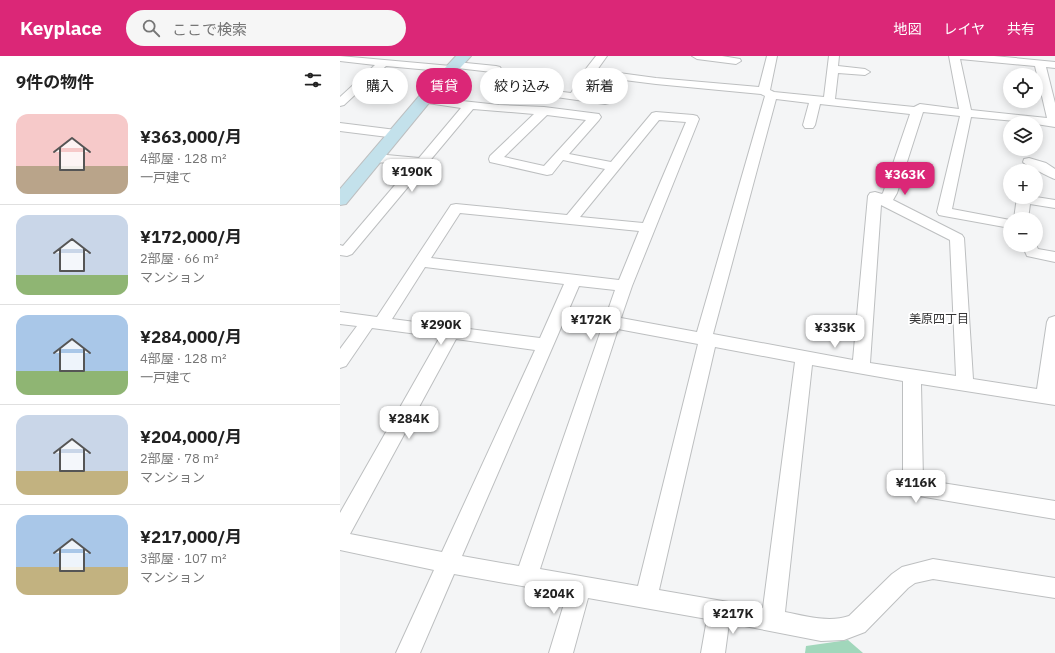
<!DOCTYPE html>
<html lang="ja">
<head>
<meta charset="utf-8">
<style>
  :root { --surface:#fff; --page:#f6f6f6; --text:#222; --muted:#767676; --line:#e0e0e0; --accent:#db2777 }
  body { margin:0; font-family:"IBM Plex Sans","Noto Sans JP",sans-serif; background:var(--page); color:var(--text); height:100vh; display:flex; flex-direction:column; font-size:15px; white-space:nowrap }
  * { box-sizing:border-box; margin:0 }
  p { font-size:13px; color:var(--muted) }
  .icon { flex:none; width:22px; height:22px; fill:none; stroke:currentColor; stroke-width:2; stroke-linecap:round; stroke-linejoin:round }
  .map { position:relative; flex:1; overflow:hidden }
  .sheet { display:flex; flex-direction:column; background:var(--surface); width:340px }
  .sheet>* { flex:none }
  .guide { position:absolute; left:12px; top:12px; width:380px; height:36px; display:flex; gap:8px }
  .tools { position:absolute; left:663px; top:12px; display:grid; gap:8px }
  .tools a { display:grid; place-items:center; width:40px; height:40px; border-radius:50%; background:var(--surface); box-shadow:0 2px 10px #0003; font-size:20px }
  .price { position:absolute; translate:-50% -34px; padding:0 9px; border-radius:8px; background:#fff; color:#222; font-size:13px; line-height:26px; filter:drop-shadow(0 1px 2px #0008) }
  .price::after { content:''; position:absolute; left:50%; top:24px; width:12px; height:9px; margin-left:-6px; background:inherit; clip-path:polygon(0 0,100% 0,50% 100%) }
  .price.on { background:var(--accent); color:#fff }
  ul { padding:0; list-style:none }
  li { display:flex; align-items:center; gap:12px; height:100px; padding:0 16px }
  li+li { border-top:1px solid var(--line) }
  li span { display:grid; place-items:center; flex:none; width:112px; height:80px; border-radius:12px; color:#555 }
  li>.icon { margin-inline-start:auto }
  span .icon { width:48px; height:48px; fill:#fffc; stroke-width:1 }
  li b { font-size:17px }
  h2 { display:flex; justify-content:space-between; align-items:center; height:48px; padding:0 16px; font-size:17px }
  .tag { padding:0 14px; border-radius:18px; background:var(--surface); box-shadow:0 2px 10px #0003; font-size:14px; line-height:36px }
  .tag.on { background:var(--accent); color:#fff }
  header { display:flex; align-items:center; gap:24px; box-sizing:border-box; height:56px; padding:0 20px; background:var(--accent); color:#fff }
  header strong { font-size:19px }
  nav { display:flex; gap:22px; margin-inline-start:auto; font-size:14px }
  .search { width:280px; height:36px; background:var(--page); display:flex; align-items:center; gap:10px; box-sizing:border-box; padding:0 14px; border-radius:22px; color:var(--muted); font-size:15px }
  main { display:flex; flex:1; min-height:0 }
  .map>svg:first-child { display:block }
  .green { fill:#a1d7bb }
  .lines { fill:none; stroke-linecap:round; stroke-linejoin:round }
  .street-casing { stroke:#bdbfc0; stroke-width:2 }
  .secondary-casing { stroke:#bdbfc0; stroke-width:2 }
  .street { fill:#fff; fill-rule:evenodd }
  .secondary { fill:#c3e1eb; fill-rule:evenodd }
  .labels { text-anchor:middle; stroke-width:3.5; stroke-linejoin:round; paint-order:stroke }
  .neighbourhood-label { font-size:12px; fill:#343435; stroke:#fff }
</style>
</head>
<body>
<header>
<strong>Keyplace</strong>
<div class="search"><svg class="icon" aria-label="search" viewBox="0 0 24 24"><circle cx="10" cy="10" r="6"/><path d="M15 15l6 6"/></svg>ここで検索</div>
<nav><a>地図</a><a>レイヤ</a><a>共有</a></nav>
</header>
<main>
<section class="sheet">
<h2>9件の物件<svg class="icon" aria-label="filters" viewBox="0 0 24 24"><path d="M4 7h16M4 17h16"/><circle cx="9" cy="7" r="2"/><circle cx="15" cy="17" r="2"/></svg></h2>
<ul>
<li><span style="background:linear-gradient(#f6c9c9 65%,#b9a48a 0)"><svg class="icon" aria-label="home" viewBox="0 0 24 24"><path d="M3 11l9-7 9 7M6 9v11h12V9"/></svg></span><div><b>¥363,000/月</b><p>4部屋 · 128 m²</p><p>一戸建て</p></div></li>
<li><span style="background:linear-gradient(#c9d6e8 75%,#8fb573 0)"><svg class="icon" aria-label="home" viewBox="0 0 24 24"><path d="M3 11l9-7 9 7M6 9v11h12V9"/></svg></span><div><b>¥172,000/月</b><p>2部屋 · 66 m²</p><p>マンション</p></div></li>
<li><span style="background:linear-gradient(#a9c7e8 70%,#8fb573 0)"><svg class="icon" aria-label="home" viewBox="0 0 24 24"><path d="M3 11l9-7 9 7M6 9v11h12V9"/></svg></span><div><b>¥284,000/月</b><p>4部屋 · 128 m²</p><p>一戸建て</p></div></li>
<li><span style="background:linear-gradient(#c9d6e8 70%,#c2b280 0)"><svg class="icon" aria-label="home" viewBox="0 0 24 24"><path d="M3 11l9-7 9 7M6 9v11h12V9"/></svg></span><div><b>¥204,000/月</b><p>2部屋 · 78 m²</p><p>マンション</p></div></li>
<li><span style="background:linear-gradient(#a9c7e8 65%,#c2b280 0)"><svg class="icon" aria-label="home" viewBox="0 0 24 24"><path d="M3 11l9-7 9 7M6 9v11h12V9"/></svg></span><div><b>¥217,000/月</b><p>3部屋 · 107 m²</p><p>マンション</p></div></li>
</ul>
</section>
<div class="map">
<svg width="715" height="597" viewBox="0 0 715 597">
  <rect width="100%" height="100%" fill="#f4f5f6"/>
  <!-- green -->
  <path class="green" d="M 508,584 L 523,597 L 465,597 L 466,590 Z"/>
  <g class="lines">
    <!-- street casing -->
    <g class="street-casing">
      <path id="street" d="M 0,0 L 111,10 L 112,7 L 116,6 L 156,10 L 160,11 L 163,16 L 158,19 L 152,16 L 117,12 L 116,15 L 112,16 L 46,10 L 4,49 L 0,50 L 0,41 L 35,9 L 0,5 Z
        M 256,0 L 267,0 L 257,14 L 316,22 L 419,31 L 427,0 L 437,0 L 430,34 L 434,36 L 484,41 L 489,0 L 499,0 L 498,10 L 525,13 L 530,16 L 525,19 L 498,17 L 495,43 L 574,51 L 580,48 L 619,53 L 609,0 L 654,0 L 715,6 L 715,12 L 706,11 L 715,47 L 715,71 L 696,68 L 696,67 L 631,61 L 612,153 L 670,164 L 670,172 L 604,160 L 599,159 L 597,156 L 620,60 L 583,56 L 557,137 L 553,144 L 622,179 L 624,182 L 633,323 L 697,333 L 707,266 L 709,262 L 715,260 L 715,349 L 581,328 L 583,424 L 715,445 L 715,463 L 573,439 L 566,437 L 563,431 L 563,325 L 472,309 L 445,556 C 465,560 489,567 509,560 L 552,518 L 562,511 L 593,503 L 715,522 L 715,542 L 593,523 L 575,527 L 568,532 L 525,576 L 504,584 L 481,585 L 389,567 L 385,597 L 361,597 L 367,563 L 248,542 L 233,597 L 209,597 L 227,538 L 114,518 L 80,597 L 56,597 L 94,514 L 0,494 L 0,457 L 100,281 L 32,272 L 6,310 L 0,312 L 0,293 L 17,270 L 0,268 L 0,256 L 37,261 L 111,149 L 116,148 L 227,159 L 265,113 L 223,104 L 212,118 L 207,119 L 150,106 L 149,103 L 150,100 L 194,58 L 133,53 L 12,198 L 7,200 L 0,199 L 0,189 L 3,190 L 72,109 L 36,106 L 31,105 L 30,102 L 31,99 L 36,98 L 79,102 L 121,52 L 81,46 L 79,44 L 81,42 L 85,41 L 159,49 L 204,51 L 259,58 L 261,61 L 259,64 L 229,98 L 271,106 L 312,57 L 316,56 L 353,59 L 357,60 L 359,63 L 292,230 L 281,262 L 357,276 L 425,40 L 421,38 L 316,28 L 252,20 L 241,38 L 269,43 L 271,45 L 269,47 L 265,48 L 202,39 L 200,37 L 202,35 L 206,34 L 231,37 L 245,14 ZM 620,3 L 695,10 L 707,62 L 631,54 ZM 436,43 L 469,47 L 463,69 L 465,72 L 473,72 L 475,69 L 480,48 L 570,58 L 543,137 L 542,138 L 535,136 L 530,137 L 528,140 L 513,304 L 373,278 ZM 207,59 L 246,64 L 204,110 L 164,101 ZM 319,64 L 346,66 L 303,167 L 240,161 ZM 541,149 L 610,184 L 616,320 L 530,307 ZM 120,157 L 299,175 L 279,224 L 91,202 ZM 85,211 L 224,228 L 200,282 L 52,263 ZM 239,230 L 275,234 L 179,510 L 122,500 ZM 278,273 L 358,288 L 298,530 L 200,513 ZM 116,283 L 195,294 L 102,496 L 10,478 ZM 375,291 L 455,306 L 423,552 L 319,534 Z
        M 352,0 L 382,0 L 400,3 L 401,5 L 396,8 L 357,3 Z
        M 0,67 L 56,74 L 60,75 L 62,78 L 60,81 L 56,82 L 0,75 Z
        M 689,102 L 706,107 L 715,113 L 715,123 C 711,122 684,108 683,106 L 684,103 Z
        M 677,141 L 696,141 L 715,144 L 715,152 L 690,148 L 688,163 L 674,163 Z
        M 682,189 L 696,189 L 698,193 L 715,196 L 715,206 L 687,200 Z"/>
    </g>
    <!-- secondary casing -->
    <g class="secondary-casing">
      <path id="secondary" d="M 116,0 L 131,0 L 93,42 L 6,148 L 0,149 L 0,133 L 81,38 Z"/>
    </g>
    <!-- street -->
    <use href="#street" class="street"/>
    <!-- secondary -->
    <use href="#secondary" class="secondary"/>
  </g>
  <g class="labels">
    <!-- neighbourhood labels -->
    <g class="neighbourhood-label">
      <text x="599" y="267">美原四丁目</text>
    </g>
  </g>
</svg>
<div class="tools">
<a><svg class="icon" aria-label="locate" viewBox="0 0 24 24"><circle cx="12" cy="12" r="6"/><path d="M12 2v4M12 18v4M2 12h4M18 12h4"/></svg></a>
<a><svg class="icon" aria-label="layers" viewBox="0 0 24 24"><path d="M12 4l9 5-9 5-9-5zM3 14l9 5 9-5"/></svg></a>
<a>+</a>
<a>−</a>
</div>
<b class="price" style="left:72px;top:137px">¥190K</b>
<b class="price on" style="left:565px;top:140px">¥363K</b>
<b class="price" style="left:251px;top:285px">¥172K</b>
<b class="price" style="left:101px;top:290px">¥290K</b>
<b class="price" style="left:495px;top:293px">¥335K</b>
<b class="price" style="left:69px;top:384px">¥284K</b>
<b class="price" style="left:576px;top:448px">¥116K</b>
<b class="price" style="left:214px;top:559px">¥204K</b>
<b class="price" style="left:393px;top:579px">¥217K</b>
<div class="guide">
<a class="tag">購入</a>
<a class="tag on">賃貸</a>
<a class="tag">絞り込み</a>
<a class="tag">新着</a>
</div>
</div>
</main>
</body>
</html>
